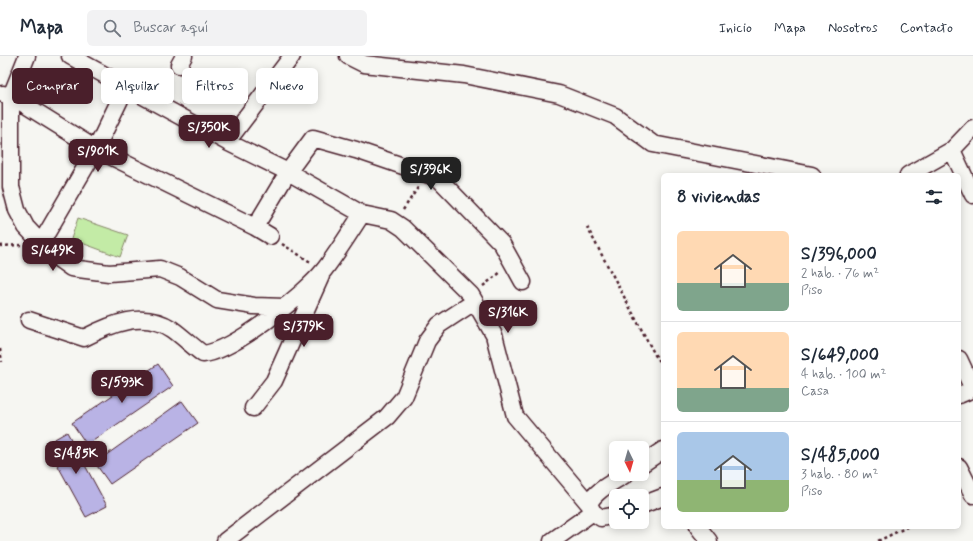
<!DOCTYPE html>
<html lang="es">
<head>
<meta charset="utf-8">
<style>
  :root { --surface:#fff; --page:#f2f2f3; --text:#1f2937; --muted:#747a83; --line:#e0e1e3; --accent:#4a1f2b }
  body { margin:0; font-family:Mynerve,sans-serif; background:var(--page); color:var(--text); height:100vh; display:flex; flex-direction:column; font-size:15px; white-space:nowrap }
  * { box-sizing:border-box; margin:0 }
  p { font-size:13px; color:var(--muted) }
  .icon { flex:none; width:22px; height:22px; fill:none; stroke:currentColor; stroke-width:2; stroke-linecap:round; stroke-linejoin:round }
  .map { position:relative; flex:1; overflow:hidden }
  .panel { position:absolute; left:661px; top:117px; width:300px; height:356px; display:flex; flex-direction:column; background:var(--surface); border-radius:6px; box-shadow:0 2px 10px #0003 }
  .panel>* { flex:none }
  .guide { position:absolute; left:12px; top:12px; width:380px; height:36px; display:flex; gap:8px }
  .needle { width:26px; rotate:175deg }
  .tools { position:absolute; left:609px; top:385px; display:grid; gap:8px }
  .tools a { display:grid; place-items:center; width:40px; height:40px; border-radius:6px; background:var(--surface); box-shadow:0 2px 10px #0003; font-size:20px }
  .price { position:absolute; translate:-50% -34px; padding:0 9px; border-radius:8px; background:var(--accent); color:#fff; font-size:13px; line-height:26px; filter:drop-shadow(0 1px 2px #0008) }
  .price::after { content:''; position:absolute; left:50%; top:24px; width:12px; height:9px; margin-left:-6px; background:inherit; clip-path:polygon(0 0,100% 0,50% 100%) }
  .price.active { background:#222; color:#fff }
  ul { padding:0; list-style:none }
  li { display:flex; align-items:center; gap:12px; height:100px; padding:0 16px }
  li+li { border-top:1px solid var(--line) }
  li span { display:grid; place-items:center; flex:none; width:112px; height:80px; border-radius:6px; color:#555 }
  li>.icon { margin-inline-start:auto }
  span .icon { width:48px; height:48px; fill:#fffc; stroke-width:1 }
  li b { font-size:17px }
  h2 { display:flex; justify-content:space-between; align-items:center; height:48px; padding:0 16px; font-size:17px }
  .chip { padding:0 14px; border-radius:6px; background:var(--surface); box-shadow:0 2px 10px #0003; font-size:14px; line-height:36px }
  .chip.active { background:var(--accent); color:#fff }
  header { display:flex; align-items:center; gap:24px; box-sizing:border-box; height:56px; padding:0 20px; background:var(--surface); border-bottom:1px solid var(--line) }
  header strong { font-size:19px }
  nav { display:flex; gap:22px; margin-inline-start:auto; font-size:14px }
  .search { width:280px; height:36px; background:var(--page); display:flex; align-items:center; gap:10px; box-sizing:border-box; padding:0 14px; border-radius:6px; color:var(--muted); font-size:15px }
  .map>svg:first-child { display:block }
  .green { fill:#c3eba6; stroke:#868568 }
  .building { fill:#b9b3e5; stroke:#4a1f2b }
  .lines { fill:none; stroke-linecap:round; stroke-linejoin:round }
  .minor-casing { stroke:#4a1f2b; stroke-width:19 }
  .path { stroke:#4a1f2b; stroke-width:2.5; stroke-dasharray:3 3; stroke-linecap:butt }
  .minor { stroke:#f6f6f2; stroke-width:16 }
</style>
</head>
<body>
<header>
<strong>Mapa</strong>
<div class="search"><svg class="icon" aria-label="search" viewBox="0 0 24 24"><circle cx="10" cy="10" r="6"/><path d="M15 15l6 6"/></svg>Buscar aquí</div>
<nav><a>Inicio</a><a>Mapa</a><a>Nosotros</a><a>Contacto</a></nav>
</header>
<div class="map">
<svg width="973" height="485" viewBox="0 0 973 485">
  <rect width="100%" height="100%" fill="#f6f6f2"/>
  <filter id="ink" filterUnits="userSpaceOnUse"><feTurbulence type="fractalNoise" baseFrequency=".025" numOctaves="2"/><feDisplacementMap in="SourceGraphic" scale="8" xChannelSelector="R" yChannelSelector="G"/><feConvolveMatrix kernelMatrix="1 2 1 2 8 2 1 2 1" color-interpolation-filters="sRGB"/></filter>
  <g filter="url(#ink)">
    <!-- green -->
    <path class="green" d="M 78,162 L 128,179 L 120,201 L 71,183 Z"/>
    <!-- building -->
    <path class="building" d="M 158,308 L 173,330 L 87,389 L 72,367 Z
      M 182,345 L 198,367 L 110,428 L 95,407 Z
      M 67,376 L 107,450 L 86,461 L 46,388 Z"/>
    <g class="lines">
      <!-- minor casing -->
      <g class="minor-casing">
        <path id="minor" d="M 27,0 L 11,40 L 11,131 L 17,154 L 26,171 L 41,187 L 57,202 L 71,212 L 109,217 L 160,213 L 180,221 L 217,244 L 254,250 L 285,251
          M 70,0 L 227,86 L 288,116 L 362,158 L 391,164 L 403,172 L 471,239 L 494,279 L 515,360 L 589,448 L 593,456 L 601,462 L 616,459
          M 348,0 L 364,8 L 464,19 L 559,38 L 615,60 L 653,88 L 812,119
          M 179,9 L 184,0
          M 3,38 L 11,40 L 96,93 L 255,171 L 270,180
          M 227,86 L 292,0
          M 952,94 L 973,139
          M 908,119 L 952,94 L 973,72
          M 255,171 L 288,116 L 313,82 L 356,94 L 438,122 L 502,188 L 523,226
          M 41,187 L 96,93 L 126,31
          M 29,264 L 84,282 C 111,268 143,254 172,273 C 182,280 192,290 203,298 C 234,295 305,238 324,214 C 338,196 350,176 362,158
          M 959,303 L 973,333
          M 959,339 L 973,333
          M 253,352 L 274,325 L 321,220
          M 642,408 L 663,394
          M 959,411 L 973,439
          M 589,448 C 595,434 614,426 626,418
          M 642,449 L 663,441
          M 698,471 L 709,485
          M 225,485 L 387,361 L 404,341 L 427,285 L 439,269 L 474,246
          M 552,485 L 593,456"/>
      </g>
      <!-- path -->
      <path class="path" d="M 403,154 L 419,130
        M 587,171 L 655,299 L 663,309
        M 282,188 L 312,207
        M 0,190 L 21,189
        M 483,230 L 501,216
        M 0,293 L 2,306
        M 878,485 L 907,471"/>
      <!-- minor -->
      <use href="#minor" class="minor"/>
    </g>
  </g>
</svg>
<div class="tools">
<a><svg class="needle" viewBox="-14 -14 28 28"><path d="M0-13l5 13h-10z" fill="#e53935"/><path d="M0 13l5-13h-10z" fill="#747a83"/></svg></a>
<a><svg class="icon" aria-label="locate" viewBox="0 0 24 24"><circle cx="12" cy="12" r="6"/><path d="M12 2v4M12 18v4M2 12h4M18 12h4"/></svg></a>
</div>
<b class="price" style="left:209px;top:93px">S/350K</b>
<b class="price" style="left:98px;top:117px">S/901K</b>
<b class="price active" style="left:431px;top:135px">S/396K</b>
<b class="price" style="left:53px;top:216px">S/649K</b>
<b class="price" style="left:508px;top:278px">S/316K</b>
<b class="price" style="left:304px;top:292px">S/379K</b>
<b class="price" style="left:122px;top:348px">S/593K</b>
<b class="price" style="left:76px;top:419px">S/485K</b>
<div class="guide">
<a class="chip active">Comprar</a>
<a class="chip">Alquilar</a>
<a class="chip">Filtros</a>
<a class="chip">Nuevo</a>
</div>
<section class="panel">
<h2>8 viviendas<svg class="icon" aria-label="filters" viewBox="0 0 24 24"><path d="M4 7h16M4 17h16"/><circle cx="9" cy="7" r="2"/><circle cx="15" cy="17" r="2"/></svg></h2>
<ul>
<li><span style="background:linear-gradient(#ffd9b3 65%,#7fa58c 0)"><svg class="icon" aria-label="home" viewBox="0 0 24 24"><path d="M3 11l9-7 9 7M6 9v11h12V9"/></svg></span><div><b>S/396,000</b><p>2 hab. · 76 m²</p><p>Piso</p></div></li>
<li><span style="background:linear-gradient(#ffd9b3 70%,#7fa58c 0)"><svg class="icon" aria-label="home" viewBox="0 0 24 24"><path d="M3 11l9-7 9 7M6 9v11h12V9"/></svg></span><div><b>S/649,000</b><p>4 hab. · 100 m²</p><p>Casa</p></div></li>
<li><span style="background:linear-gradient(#a9c7e8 60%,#8fb573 0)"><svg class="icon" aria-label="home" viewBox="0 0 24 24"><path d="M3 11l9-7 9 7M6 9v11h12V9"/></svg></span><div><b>S/485,000</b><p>3 hab. · 80 m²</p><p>Piso</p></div></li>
</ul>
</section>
</div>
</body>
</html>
